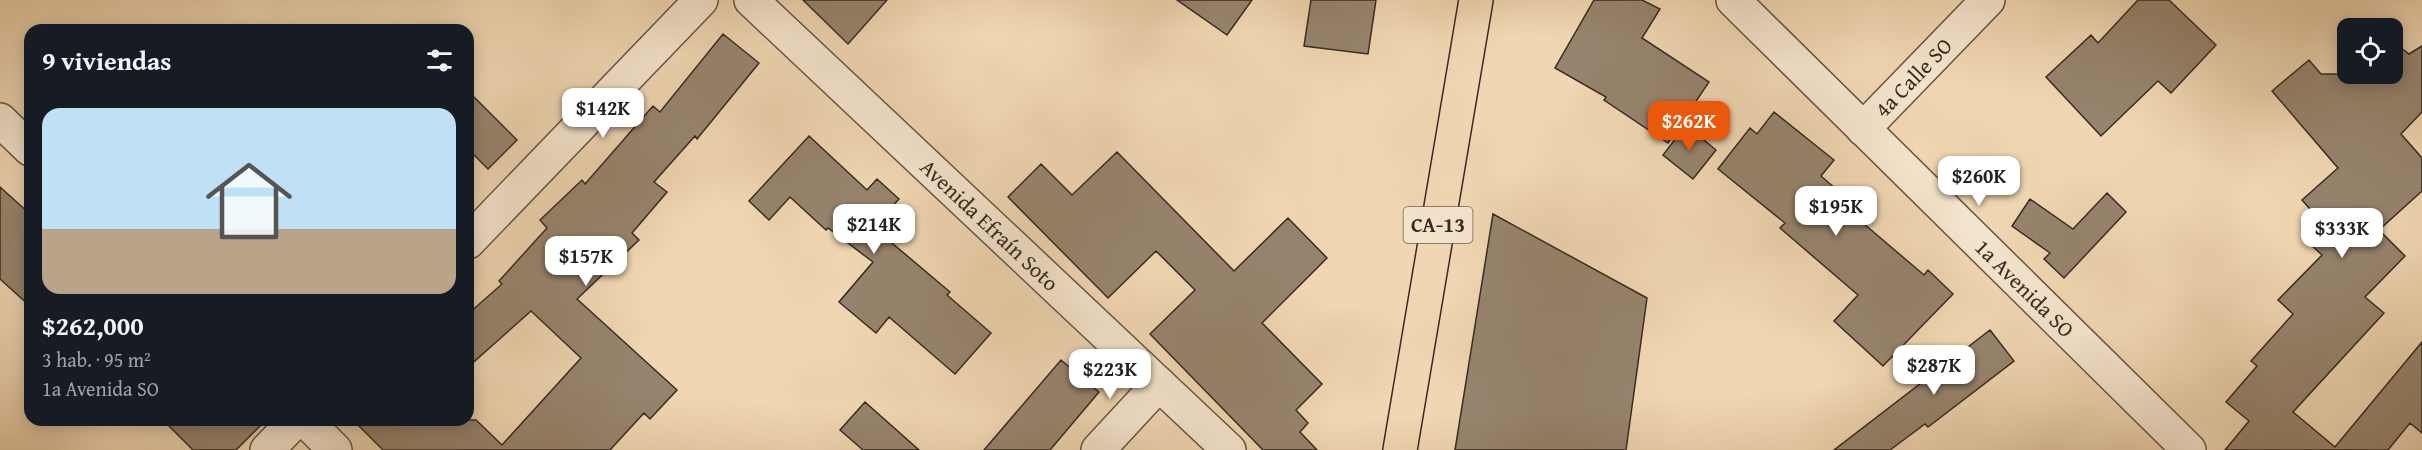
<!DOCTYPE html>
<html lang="es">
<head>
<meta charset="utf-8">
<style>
  :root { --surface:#171b24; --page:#20242c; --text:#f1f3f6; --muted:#9ea1a6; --accent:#ea580c }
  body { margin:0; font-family:"Gentium Book Plus",serif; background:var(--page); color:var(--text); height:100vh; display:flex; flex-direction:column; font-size:22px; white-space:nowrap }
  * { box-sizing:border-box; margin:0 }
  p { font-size:20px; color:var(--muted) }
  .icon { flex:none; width:33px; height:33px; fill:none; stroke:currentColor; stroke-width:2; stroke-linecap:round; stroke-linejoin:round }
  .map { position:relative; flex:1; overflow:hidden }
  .drawer { position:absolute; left:24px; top:24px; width:450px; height:402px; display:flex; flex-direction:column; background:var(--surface); border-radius:18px; box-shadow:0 3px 15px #0003 }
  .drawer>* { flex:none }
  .tools { position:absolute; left:2337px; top:18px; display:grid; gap:12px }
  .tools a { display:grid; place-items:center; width:66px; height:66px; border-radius:12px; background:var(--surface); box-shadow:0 3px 15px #0003; font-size:30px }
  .price { position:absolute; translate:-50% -51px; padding:0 14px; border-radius:12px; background:#fff; color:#222; font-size:20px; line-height:39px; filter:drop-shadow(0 2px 3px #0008) }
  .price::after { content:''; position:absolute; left:50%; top:36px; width:18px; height:14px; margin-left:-9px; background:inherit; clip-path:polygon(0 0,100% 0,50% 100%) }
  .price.active { background:var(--accent); color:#fff }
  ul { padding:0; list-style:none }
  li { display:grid; align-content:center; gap:12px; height:318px; padding:0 18px }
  li span { display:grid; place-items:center; height:186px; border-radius:18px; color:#555 }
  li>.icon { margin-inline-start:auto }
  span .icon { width:108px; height:108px; fill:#fffc; stroke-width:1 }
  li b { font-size:26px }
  h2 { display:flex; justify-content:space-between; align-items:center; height:72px; padding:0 18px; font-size:26px }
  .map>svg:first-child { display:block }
  .building { fill:#97846e; stroke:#362b24; stroke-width:1.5 }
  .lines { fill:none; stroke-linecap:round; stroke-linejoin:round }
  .minor-casing { stroke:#645648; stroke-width:36 }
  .major-casing { stroke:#362b24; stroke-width:36 }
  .minor { stroke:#f5e4cd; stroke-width:33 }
  .major { stroke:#f0d6b2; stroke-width:33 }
  .labels { text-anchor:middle; stroke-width:4.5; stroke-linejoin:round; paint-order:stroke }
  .shield { fill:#f5e4cd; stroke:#6f6257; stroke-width:1.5 }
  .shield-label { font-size:21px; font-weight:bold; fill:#362b24 }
  .street-label { font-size:22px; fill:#362b24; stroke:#f5e4cd }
</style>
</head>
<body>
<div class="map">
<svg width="2422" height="450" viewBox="0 0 2422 450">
  <rect width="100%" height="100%" fill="#f0d6b2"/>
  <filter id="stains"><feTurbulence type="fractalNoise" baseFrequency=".00333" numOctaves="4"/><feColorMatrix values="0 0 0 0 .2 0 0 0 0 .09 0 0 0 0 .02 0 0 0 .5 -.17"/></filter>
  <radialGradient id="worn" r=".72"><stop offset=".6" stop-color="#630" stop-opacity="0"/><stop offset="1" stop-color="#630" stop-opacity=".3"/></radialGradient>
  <!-- building -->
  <path class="building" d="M 803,0 L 887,0 L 848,44 Z
    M 1177,0 L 1252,0 L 1227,35 Z
    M 1311,0 L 1376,0 L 1368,54 L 1304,46 Z
    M 1594,0 L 1642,0 L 1660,9 L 1642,38 L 1709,82 L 1668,143 L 1604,100 L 1606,97 L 1555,68 Z
    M 2138,0 L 2169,0 L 2216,45 L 2171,93 L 2158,81 L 2101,136 L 2046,77 L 2091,35 L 2098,43 Z
    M 723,34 L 759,63 L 697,139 L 695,136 L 654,182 L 667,192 L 632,233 L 639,240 L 577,299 L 677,390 L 650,419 L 644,413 L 610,450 L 383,450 L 353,420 L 476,420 L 502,445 L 581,358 L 531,311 L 468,367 L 468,314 L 502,284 L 499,281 L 547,228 L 540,220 L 582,180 L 585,184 L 653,106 L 660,112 Z
    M 2392,41 L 2409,54 L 2422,46 L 2422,112 L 2401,134 L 2422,158 L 2422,191 L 2379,230 L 2405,256 L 2365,297 L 2384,313 L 2293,412 L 2335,447 L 2422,342 L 2422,433 L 2410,423 L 2388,450 L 2225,450 L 2249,421 L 2226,402 L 2257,366 L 2251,361 L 2293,314 L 2278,300 L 2322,255 L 2309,243 L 2325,226 L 2302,200 L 2338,168 L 2272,91 L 2309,60 L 2321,74 L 2392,74 Z
    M 468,91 L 517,140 L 488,169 L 468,149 Z
    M 1774,112 L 1834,160 L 1821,176 L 1862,212 L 1857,218 L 1924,275 L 1928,270 L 1953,294 L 1883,366 L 1834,321 L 1858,295 L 1780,228 L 1785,223 L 1718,169 L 1750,128 L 1757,134 Z
    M 1686,125 L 1716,150 L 1693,179 L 1663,155 Z
    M 809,136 L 867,190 L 877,179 L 899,199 L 873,227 L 950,292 L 947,295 L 991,333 L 955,374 L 889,317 L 876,333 L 839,302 L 873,262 L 828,228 L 826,230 L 790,197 L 769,220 L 749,201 Z
    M 1117,152 L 1234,271 L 1288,218 L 1327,258 L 1262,323 L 1322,384 L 1296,410 L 1308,423 L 1300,432 L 1317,450 L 1263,450 L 1150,334 L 1195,290 L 1156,251 L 1108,298 L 1008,197 L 1041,164 L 1072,195 Z
    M 0,187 L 30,214 L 30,306 L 0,279 Z
    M 2107,193 L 2126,212 L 2064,278 L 2044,259 L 2050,253 L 2012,226 L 2030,199 L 2073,229 Z
    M 1493,214 L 1647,298 L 1626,450 L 1455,450 Z
    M 1990,330 L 2014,361 L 1928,427 L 1925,424 L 1890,450 L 1834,450 Z
    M 1061,360 L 1099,392 L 1050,450 L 984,450 Z
    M 865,402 L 919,450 L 863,450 L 840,430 Z
    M 163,420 L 266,420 L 236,450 L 193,450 Z"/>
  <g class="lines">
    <!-- minor casing -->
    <g class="minor-casing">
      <g id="minor">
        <path id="s1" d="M 751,0 L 1229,450"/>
        <path id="s2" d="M 1733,0 L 2189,450"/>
        <path d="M 0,120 L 30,149"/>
        <path id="s3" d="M 1863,129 L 1988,0"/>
        <path d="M 468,242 L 701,0"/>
        <path d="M 305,420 L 335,450"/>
        <path d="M 267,450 L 296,420"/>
        <path d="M 1098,450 L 1159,384"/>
      </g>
    </g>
    <!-- major casing -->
    <g class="major-casing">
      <path id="major" d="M 1400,450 L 1476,0"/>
    </g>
    <!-- minor -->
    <use href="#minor" class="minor"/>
    <!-- major -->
    <use href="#major" class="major"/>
  </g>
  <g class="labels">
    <!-- shield labels -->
    <rect class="shield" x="1403.5" y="207" width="69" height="36" rx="4.5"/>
    <g class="shield-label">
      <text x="1438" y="232">CA-13</text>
    </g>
    <!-- street labels -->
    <g class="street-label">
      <text dy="8" stroke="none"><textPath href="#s3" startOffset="72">4a Calle SO</textPath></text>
      <text dy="8" stroke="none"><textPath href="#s1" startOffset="328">Avenida Efraín Soto</textPath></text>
      <text dy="8" stroke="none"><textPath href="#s2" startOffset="410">1a Avenida SO</textPath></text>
    </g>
  </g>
  <rect width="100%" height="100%" filter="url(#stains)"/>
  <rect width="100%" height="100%" fill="url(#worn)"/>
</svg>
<div class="tools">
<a><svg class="icon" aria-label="locate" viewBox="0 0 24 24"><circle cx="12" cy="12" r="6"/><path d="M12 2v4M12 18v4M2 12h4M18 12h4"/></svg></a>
</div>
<b class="price" style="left:603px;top:139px">$142K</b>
<b class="price active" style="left:1689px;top:152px">$262K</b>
<b class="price" style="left:1979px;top:207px">$260K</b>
<b class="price" style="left:1836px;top:237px">$195K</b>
<b class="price" style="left:874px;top:255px">$214K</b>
<b class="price" style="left:2342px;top:259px">$333K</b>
<b class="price" style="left:586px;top:287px">$157K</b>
<b class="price" style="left:1934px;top:396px">$287K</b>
<b class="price" style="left:1110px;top:400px">$223K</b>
<section class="drawer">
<h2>9 viviendas<svg class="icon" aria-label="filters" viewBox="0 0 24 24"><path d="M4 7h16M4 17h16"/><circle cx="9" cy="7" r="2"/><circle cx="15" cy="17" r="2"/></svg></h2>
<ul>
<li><span style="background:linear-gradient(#bfe0f5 65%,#b9a48a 0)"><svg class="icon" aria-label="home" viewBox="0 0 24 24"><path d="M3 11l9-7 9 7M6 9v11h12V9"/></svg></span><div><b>$262,000</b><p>3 hab. · 95 m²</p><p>1a Avenida SO</p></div></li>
</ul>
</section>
</div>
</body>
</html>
